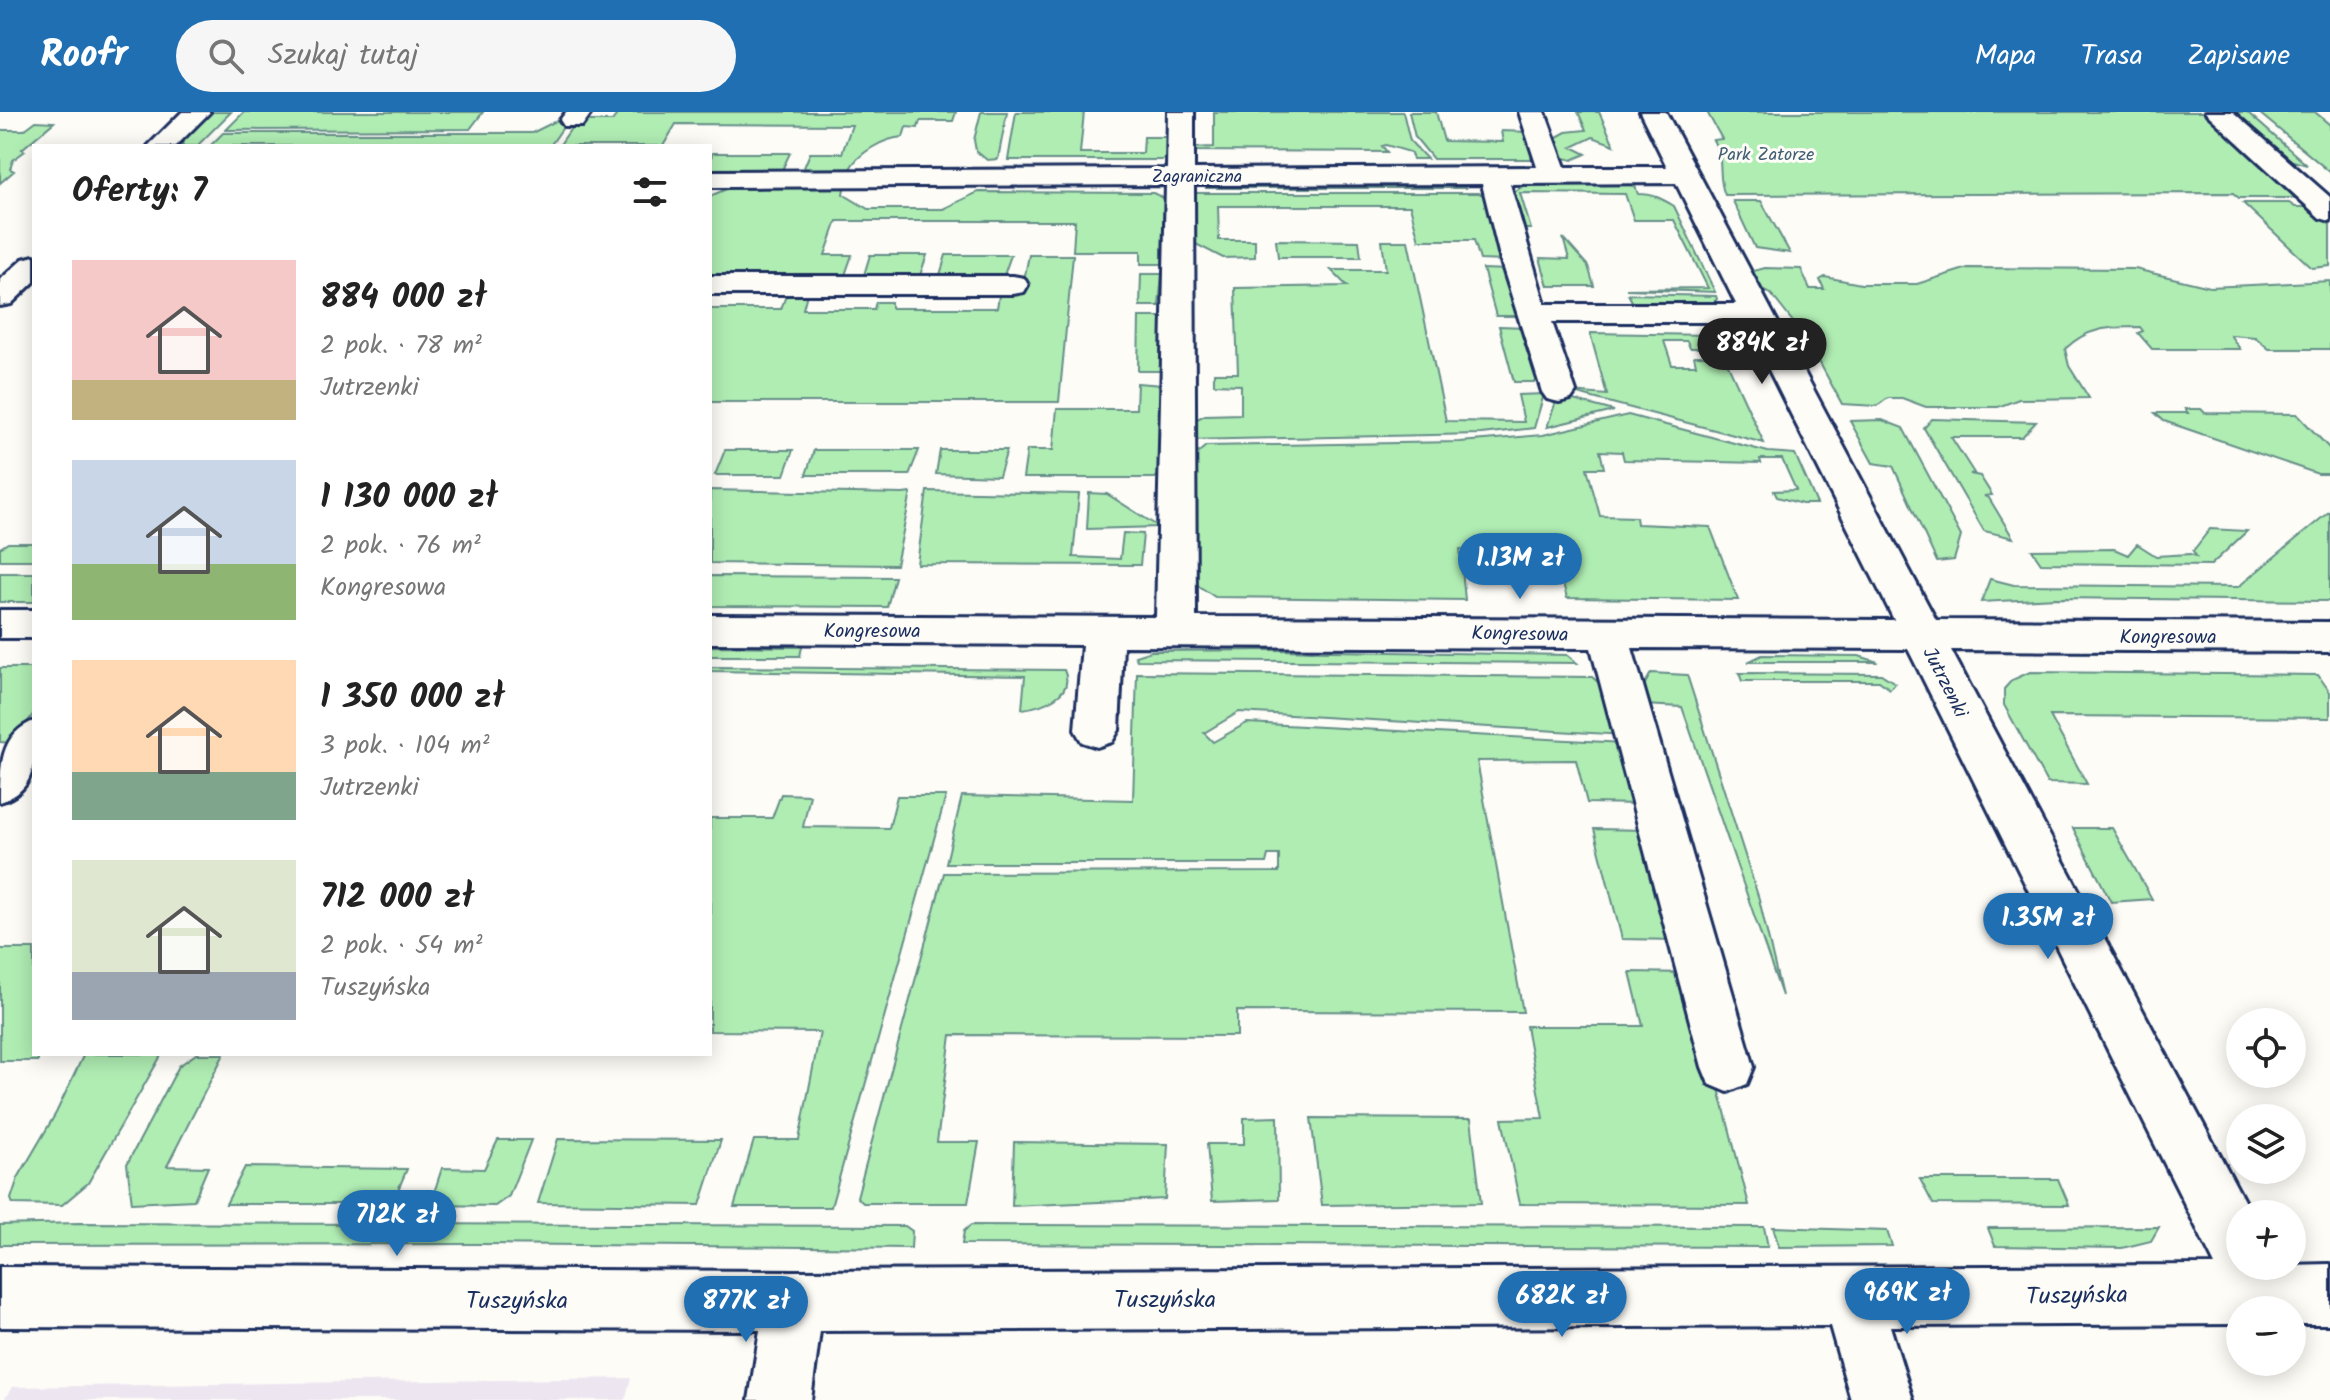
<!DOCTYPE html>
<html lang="pl">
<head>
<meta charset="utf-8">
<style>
  :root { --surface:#fff; --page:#f6f6f6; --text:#222; --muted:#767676; --accent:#1f6fb2 }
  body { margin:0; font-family:Kalam,sans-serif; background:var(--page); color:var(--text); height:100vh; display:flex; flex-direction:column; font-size:30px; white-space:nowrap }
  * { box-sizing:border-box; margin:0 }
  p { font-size:26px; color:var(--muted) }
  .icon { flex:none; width:44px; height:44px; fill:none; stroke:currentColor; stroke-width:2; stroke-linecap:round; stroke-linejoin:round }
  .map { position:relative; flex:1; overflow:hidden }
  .panel { position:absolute; left:32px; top:32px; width:680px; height:912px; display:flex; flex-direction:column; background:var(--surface); border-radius:0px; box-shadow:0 4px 20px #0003 }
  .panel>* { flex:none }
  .fabs { position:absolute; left:2226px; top:896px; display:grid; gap:16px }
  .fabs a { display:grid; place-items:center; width:80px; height:80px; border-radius:50%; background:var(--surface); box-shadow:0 4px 20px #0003; font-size:40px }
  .price { position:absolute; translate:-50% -68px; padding:0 18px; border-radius:28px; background:var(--accent); color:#fff; font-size:26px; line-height:52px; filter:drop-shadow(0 2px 4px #0008) }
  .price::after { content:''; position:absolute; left:50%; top:48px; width:24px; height:18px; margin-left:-12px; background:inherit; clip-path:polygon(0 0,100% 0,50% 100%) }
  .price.active { background:#222; color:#fff }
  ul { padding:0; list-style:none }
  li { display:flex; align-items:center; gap:24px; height:200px; padding:0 40px }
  li span { display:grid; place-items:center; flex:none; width:224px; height:160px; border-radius:0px; color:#555 }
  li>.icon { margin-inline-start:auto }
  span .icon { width:96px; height:96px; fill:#fffc; stroke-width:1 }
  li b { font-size:34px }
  h2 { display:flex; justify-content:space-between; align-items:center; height:96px; padding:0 40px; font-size:34px }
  header { display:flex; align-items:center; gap:48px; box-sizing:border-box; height:112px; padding:0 40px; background:var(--accent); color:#fff }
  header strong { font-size:38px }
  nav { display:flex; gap:44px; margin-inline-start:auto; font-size:28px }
  .search { width:560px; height:72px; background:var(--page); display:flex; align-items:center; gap:20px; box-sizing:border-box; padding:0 28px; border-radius:44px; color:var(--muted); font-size:30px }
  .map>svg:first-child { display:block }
  .built { fill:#ede6f1 }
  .green { fill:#b0edb3; stroke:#668e88; stroke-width:2 }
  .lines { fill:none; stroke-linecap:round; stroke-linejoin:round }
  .minor-casing { stroke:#1b2f5e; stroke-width:6 }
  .minor { fill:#fdfcf7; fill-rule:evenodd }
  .labels { text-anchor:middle; stroke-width:6; stroke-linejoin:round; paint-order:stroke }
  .far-park-label { font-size:18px; fill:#405e73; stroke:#fdfcf7 }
  .far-street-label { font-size:18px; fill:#1b2f5e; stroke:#fdfcf7 }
  .street-label { font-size:20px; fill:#1b2f5e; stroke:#fdfcf7 }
  .near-street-label { font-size:24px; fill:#1b2f5e; stroke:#fdfcf7 }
</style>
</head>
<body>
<header>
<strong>Roofr</strong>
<div class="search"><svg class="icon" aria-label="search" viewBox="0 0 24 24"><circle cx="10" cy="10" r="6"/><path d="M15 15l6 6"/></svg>Szukaj tutaj</div>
<nav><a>Mapa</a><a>Trasa</a><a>Zapisane</a></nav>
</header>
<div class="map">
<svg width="2330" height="1288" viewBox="0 0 2330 1288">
  <rect width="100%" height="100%" fill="#fdfcf7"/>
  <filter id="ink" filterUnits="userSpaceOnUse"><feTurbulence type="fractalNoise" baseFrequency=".0125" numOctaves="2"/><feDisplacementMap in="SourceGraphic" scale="16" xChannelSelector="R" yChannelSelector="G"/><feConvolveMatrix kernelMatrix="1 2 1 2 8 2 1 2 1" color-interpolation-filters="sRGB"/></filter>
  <g filter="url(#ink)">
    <!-- built -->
    <path class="built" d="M 631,1266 L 625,1288 L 4,1288 L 12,1275 Z"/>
    <!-- green -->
    <path class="green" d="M 212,0 L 231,0 L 197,34 L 176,34 Z
      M 244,0 L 483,0 L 470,17 L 226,18 Z
      M 619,0 L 956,0 L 953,9 L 920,9 L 918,16 L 906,15 L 903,25 C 884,26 858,41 849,58 L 803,58 L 810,41 L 842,41 L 852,13 L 676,12 L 663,34 L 559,34 L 576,9 L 612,9 Z
      M 981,0 L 1007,0 L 998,47 L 987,48 L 976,39 L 974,28 Z
      M 1016,0 L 1084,0 L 1080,41 L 1143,41 L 1144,25 L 1168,25 L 1170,26 L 1169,44 L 1162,48 L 1008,48 Z
      M 1214,0 L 1403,0 L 1410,29 L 1427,47 L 1413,47 L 1410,40 L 1386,33 L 1382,34 L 1387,40 L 1189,39 L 1190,36 L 1214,35 Z
      M 1409,0 L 1436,0 L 1444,29 L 1503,30 L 1501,19 L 1530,20 L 1535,47 L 1433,47 L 1415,25 Z
      M 1578,0 L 1599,0 L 1614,33 L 1593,25 L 1572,35 L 1586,42 L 1572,48 L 1561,45 L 1555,26 L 1566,20 L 1586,18 Z
      M 1707,0 L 2205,0 L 2299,86 L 2239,86 L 2233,81 L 1725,83 C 1716,63 1726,49 1713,28 L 1722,27 Z
      M 2235,0 L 2247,0 L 2307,53 L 2289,48 Z
      M 2258,0 L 2315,0 L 2330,13 L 2330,60 Z
      M 558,8 L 568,8 L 550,34 L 210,34 L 223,21 L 532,21 Z
      M 36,9 L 54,10 L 22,37 L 25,39 L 13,48 L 10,57 L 14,59 L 0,71 L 0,18 L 24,18 Z
      M 712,41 L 790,41 L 782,58 L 710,57 Z
      M 1216,70 L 1455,72 L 1466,76 L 1205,76 Z
      M 741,71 L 845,71 L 843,82 L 868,97 L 943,97 L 978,80 L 1153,81 L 1164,86 L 1162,152 L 1141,152 L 1141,139 L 1073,139 L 1075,109 L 837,109 L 825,143 L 852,143 L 845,163 L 710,163 L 710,84 Z
      M 1526,72 L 1630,73 L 1635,74 L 1638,82 C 1653,82 1661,86 1674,94 L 1715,180 L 1626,177 L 1708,176 L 1674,108 L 1634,108 L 1625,82 L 1520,81 L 1531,117 L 1518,117 L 1507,85 Z
      M 1196,81 L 1479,81 L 1489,86 L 1505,149 L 1480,148 L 1474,128 L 1419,128 L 1410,94 L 1218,94 L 1219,128 L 1255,128 L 1255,145 L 1223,146 L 1184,126 L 1188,89 Z
      M 1733,89 L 1761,89 L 1790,141 L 1755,136 Z
      M 2243,91 L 2289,91 L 2295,95 L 2310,95 L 2330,113 L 2330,154 L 2312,156 Z
      M 1563,126 L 1588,154 L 1594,174 L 1548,174 L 1540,146 L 1569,147 Z
      M 1276,128 L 1359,129 L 1361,145 L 1278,145 Z
      M 1382,129 L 1408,129 L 1446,309 L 1524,310 L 1518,283 L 1544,282 L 1534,316 L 1481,322 L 1185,328 L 1183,314 L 1205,303 L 1241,302 L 1241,273 L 1214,272 L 1214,261 L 1238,261 L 1235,176 L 1347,174 L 1331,158 L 1386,158 Z
      M 870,143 L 927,143 L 920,163 L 864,163 Z
      M 946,143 L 1011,143 L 1004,163 L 940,163 Z
      M 1029,143 L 1073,143 L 1059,290 L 710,290 L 710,197 L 781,197 L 788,178 L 808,178 L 803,197 L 874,197 L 876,190 L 891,190 L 891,196 L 997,196 L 1000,178 L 1022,178 Z
      M 1765,156 L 1801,157 L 1810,177 L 1824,177 L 1820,168 L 1825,165 L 1861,172 L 1917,172 L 1968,156 L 2135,157 L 2210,175 L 2330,169 L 2330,237 L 2269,237 L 2255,225 L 2230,223 L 2240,237 L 2152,237 L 2138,221 L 2143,219 L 2140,215 C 2109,215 2088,215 2065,237 L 2069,254 L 2089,286 L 2019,287 L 1998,295 L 1926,295 L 1902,286 L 1888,286 L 1877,294 L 1842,292 L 1808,229 L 1771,182 L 1761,178 L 1750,160 Z
      M 1483,157 L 1508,158 L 1521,204 L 1496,204 Z
      M 1141,162 L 1162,162 L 1159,194 L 1140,194 Z
      M 1628,182 L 1716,184 L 1717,187 L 1708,195 L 1634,193 Z
      M 1139,205 L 1162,205 L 1160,259 L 1138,259 Z
      M 1712,207 L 1733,215 L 1739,230 L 1697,229 L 1699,236 L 1690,236 L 1687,229 L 1664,229 L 1672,253 L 1696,253 L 1694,244 L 1724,244 L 1764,331 L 1570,280 L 1607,283 L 1590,221 L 1711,223 Z
      M 1499,214 L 1526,215 L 1540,270 L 1514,270 Z
      M 1137,271 L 1162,273 L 1160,362 L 1155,366 L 1023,366 L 1027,338 L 1053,338 L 1057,297 L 1136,297 Z
      M 1558,284 L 1614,299 L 1547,315 Z
      M 2185,297 L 2201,297 L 2205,301 L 2297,302 L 2330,337 L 2330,362 L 2318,362 L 2164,309 L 2155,301 L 2188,301 Z
      M 1628,303 L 1768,340 L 1795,342 L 1817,392 L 1802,392 L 1777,385 L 1774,379 L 1796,378 L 1782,347 L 1760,347 L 1761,351 L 1624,348 L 1622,340 L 1600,339 L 1604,356 L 1587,356 L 1600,404 L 1636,405 L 1637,412 L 1710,415 L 1738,488 L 1567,486 L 1554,439 L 1460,437 L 1465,488 L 1215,485 L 1187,466 L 1186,351 L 1206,334 L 1460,330 L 1543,323 Z
      M 1932,307 L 2036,310 L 2022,325 L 1951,325 L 1974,361 L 1970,362 L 1980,364 L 1992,383 L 1984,384 L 1989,386 L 2013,426 L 1984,419 L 1924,316 Z
      M 1882,308 L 1903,316 L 1961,424 L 1954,448 L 1937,450 L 1893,354 L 1873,351 L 1850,309 Z
      M 725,338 L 793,338 L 784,363 L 715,363 Z
      M 814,338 L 919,338 L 909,363 L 806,363 Z
      M 940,338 L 1007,338 L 999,364 L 936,362 Z
      M 710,378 L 903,382 L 911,381 L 896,453 L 710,451 Z
      M 927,379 L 1079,382 L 1073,445 L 1120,447 L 1123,421 L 1143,422 L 1140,453 L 917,452 Z
      M 1089,381 L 1107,382 L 1159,415 L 1087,417 Z
      M 2330,399 L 2330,489 L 2056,486 L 1981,490 L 1990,467 L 2014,473 L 2238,475 Z
      M 2210,417 L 2247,419 L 2211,453 L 2041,451 L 2032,438 L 2114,437 L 2128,443 L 2137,432 L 2156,444 L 2190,442 L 2196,444 L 2193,439 Z
      M 8,431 L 34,431 L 34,448 L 0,448 L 0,436 Z
      M 0,461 L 34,461 L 34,490 L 0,490 Z
      M 710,464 L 895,465 L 887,495 L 710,494 Z
      M 710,534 L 802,535 L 800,544 L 710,544 Z
      M 1274,538 L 1567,543 L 1577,551 L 1137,548 L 1135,544 L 1151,539 Z
      M 1762,543 L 1859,544 L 1878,550 L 1748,550 Z
      M 710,555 L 1064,558 C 1076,584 1040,595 1022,597 L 1025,564 L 710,559 Z
      M 0,556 L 34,556 L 34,601 L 12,631 L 0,630 Z
      M 2030,560 L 2318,563 L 2330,580 L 2330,606 L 2050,604 L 2087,672 L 2047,671 L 2004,593 L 2004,577 L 2012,568 Z
      M 1137,561 L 1592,565 L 1611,581 L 1624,623 L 1239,600 L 1204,621 L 1213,630 L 1247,611 L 1624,631 L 1642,692 L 1587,691 L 1576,648 L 1477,649 L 1523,900 L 1237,899 L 1237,924 L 951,923 L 937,1030 L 979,1030 L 968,1091 L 863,1091 L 857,1085 L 944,761 L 1279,760 L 1279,743 L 1268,743 L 1266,751 L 946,751 L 962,684 L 1133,688 Z
      M 1651,561 L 1687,563 L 1759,787 L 1782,884 L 1682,595 L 1643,593 L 1640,581 Z
      M 1739,561 L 1881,562 L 1895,571 L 1890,577 L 1879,569 L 1742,569 Z
      M 781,682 L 810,683 L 803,715 L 889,716 L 897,684 L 946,684 L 831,1095 L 734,1095 L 754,1028 L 799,1028 L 820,920 L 710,919 L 710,706 L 772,706 Z
      M 2073,716 L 2112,716 L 2152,787 L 2111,790 Z
      M 1594,717 L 1648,718 L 1678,828 L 1622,827 Z
      M 0,837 L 34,837 L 34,942 L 37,942 L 38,949 L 0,949 Z
      M 1630,860 L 1689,861 L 1749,1093 L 1520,1092 L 1502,1007 L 1543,1006 L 1526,914 L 1643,914 Z
      M 84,942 L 162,942 L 88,1071 L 62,1093 L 13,1092 L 11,1087 L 18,1066 L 56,1001 Z
      M 196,942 L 224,942 L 167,1054 L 208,1055 L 194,1088 L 132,1091 L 127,1052 L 179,954 Z
      M 1278,1005 L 1279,1087 L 1212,1089 L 1207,1032 L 1244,1032 L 1244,1006 Z
      M 1311,1006 L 1471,1007 L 1481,1091 L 1322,1093 Z
      M 558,1027 L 721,1028 L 700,1093 L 538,1091 Z
      M 498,1028 L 531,1028 L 509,1084 L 495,1094 L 430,1093 L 442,1056 L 484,1057 Z
      M 1014,1030 L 1168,1032 L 1165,1087 L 1012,1094 Z
      M 245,1055 L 407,1057 L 392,1092 L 226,1092 Z
      M 1920,1067 L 2058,1067 L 2069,1093 L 1933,1092 Z
      M 79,1111 L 905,1114 L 912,1119 L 911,1136 L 480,1132 L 0,1133 L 0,1113 Z
      M 971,1113 L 1764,1115 L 1768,1135 L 962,1132 L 964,1119 Z
      M 1773,1115 L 1887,1119 L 1892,1134 L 1779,1135 Z
      M 2159,1115 L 2151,1129 L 2122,1136 L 1995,1134 L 1988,1116 Z"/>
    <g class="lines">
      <!-- minor casing -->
      <g class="minor-casing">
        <path id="minor" d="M 182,0 L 210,0 L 176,34 L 148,34 Z
          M 566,0 L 592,0 L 582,14 L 564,14 L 560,8 Z
          M 1168,0 L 1194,0 L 1194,57 L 1537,55 L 1519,0 L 1545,0 L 1565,55 L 1667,55 L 1640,0 L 1666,0 L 1936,508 L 2330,510 L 2330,540 L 1951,538 L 2251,1102 L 2240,1102 L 2240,1154 L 2330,1152 L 2330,1212 L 2292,1212 L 2292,1198 L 2240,1198 L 2240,1212 L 1890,1214 L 1913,1288 L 1851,1288 L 1830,1214 L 820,1219 L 811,1288 L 749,1288 L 760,1218 L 0,1215 L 0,1155 L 794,1159 L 2215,1153 L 1908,537 L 1632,536 L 1754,955 L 1747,972 L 1728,980 L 1709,972 L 1702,955 L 1591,536 L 1123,534 L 1119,618 L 1112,630 L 1097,635 L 1082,630 L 1075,618 L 1082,533 L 710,531 L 710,503 L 1156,505 L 1166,73 L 710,75 L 710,59 L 1167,57 ZM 1676,71 L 1736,192 L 1545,192 L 1510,72 ZM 1482,72 L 1502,153 L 1542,280 L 1547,287 L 1559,290 L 1571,287 L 1576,280 L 1552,210 L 1745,210 L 1894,508 L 1196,505 L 1194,73 Z
          M 2205,0 L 2233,0 L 2330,85 L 2330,109 L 2320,106 Z
          M 34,144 L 34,170 L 11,192 L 0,194 L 0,168 L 23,147 Z
          M 710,164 L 1013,164 L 1024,166 L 1028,173 L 1024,180 L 1013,182 L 710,182 Z
          M 0,498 L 34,498 L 34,526 L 0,526 Z
          M 34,609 C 34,644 40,677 0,690 C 0,655 0,622 34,609 Z"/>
      </g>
      <!-- minor -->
      <use href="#minor" class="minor"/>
    </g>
  </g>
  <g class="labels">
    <!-- far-park labels -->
    <g class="far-park-label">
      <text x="1766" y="48">Park Zatorze</text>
    </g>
    <!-- far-street labels -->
    <g class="far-street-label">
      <text x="1197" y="70">Zagraniczna</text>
    </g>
    <!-- street labels -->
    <g class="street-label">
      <text x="872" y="525">Kongresowa</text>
      <text transform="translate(1520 521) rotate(1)" y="7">Kongresowa</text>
      <text x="2168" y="531">Kongresowa</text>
      <text transform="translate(1946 570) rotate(63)" y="7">Jutrzenki</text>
    </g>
    <!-- near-street labels -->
    <g class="near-street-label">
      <text transform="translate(2077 1183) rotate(-1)" y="8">Tuszyńska</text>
      <text x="1165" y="1195">Tuszyńska</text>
      <text x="517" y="1196">Tuszyńska</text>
    </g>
  </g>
</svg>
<div class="fabs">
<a><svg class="icon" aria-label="locate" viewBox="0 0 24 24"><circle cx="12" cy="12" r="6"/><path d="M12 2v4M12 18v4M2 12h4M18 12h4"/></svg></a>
<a><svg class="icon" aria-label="layers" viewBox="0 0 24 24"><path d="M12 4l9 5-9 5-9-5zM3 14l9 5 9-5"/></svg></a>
<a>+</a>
<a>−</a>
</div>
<b class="price active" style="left:1762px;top:274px">884K zł</b>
<b class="price" style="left:1520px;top:489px">1.13M zł</b>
<b class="price" style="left:2048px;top:849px">1.35M zł</b>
<b class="price" style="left:397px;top:1146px">712K zł</b>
<b class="price" style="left:1907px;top:1224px">969K zł</b>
<b class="price" style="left:1562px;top:1227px">682K zł</b>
<b class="price" style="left:746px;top:1232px">877K zł</b>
<section class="panel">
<h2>Oferty: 7<svg class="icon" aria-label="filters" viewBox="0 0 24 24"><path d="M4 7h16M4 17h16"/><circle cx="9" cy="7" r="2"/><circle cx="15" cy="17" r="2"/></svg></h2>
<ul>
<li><span style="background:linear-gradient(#f6c9c9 75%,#c2b280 0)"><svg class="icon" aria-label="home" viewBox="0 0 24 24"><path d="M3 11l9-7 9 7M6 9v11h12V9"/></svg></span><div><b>884 000 zł</b><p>2 pok. · 78 m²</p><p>Jutrzenki</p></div></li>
<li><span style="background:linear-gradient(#c9d6e8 65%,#8fb573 0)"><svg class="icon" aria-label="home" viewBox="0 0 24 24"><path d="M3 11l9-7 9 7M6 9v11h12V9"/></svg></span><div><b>1 130 000 zł</b><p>2 pok. · 76 m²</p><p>Kongresowa</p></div></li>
<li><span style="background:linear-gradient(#ffd9b3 70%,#7fa58c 0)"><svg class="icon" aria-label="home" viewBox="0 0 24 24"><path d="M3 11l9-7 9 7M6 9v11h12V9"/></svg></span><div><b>1 350 000 zł</b><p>3 pok. · 104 m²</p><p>Jutrzenki</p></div></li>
<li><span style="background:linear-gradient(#dfe7d0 70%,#9aa5b1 0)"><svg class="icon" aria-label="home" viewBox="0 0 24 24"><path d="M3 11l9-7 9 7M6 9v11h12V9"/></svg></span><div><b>712 000 zł</b><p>2 pok. · 54 m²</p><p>Tuszyńska</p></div></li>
</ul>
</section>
</div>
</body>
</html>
